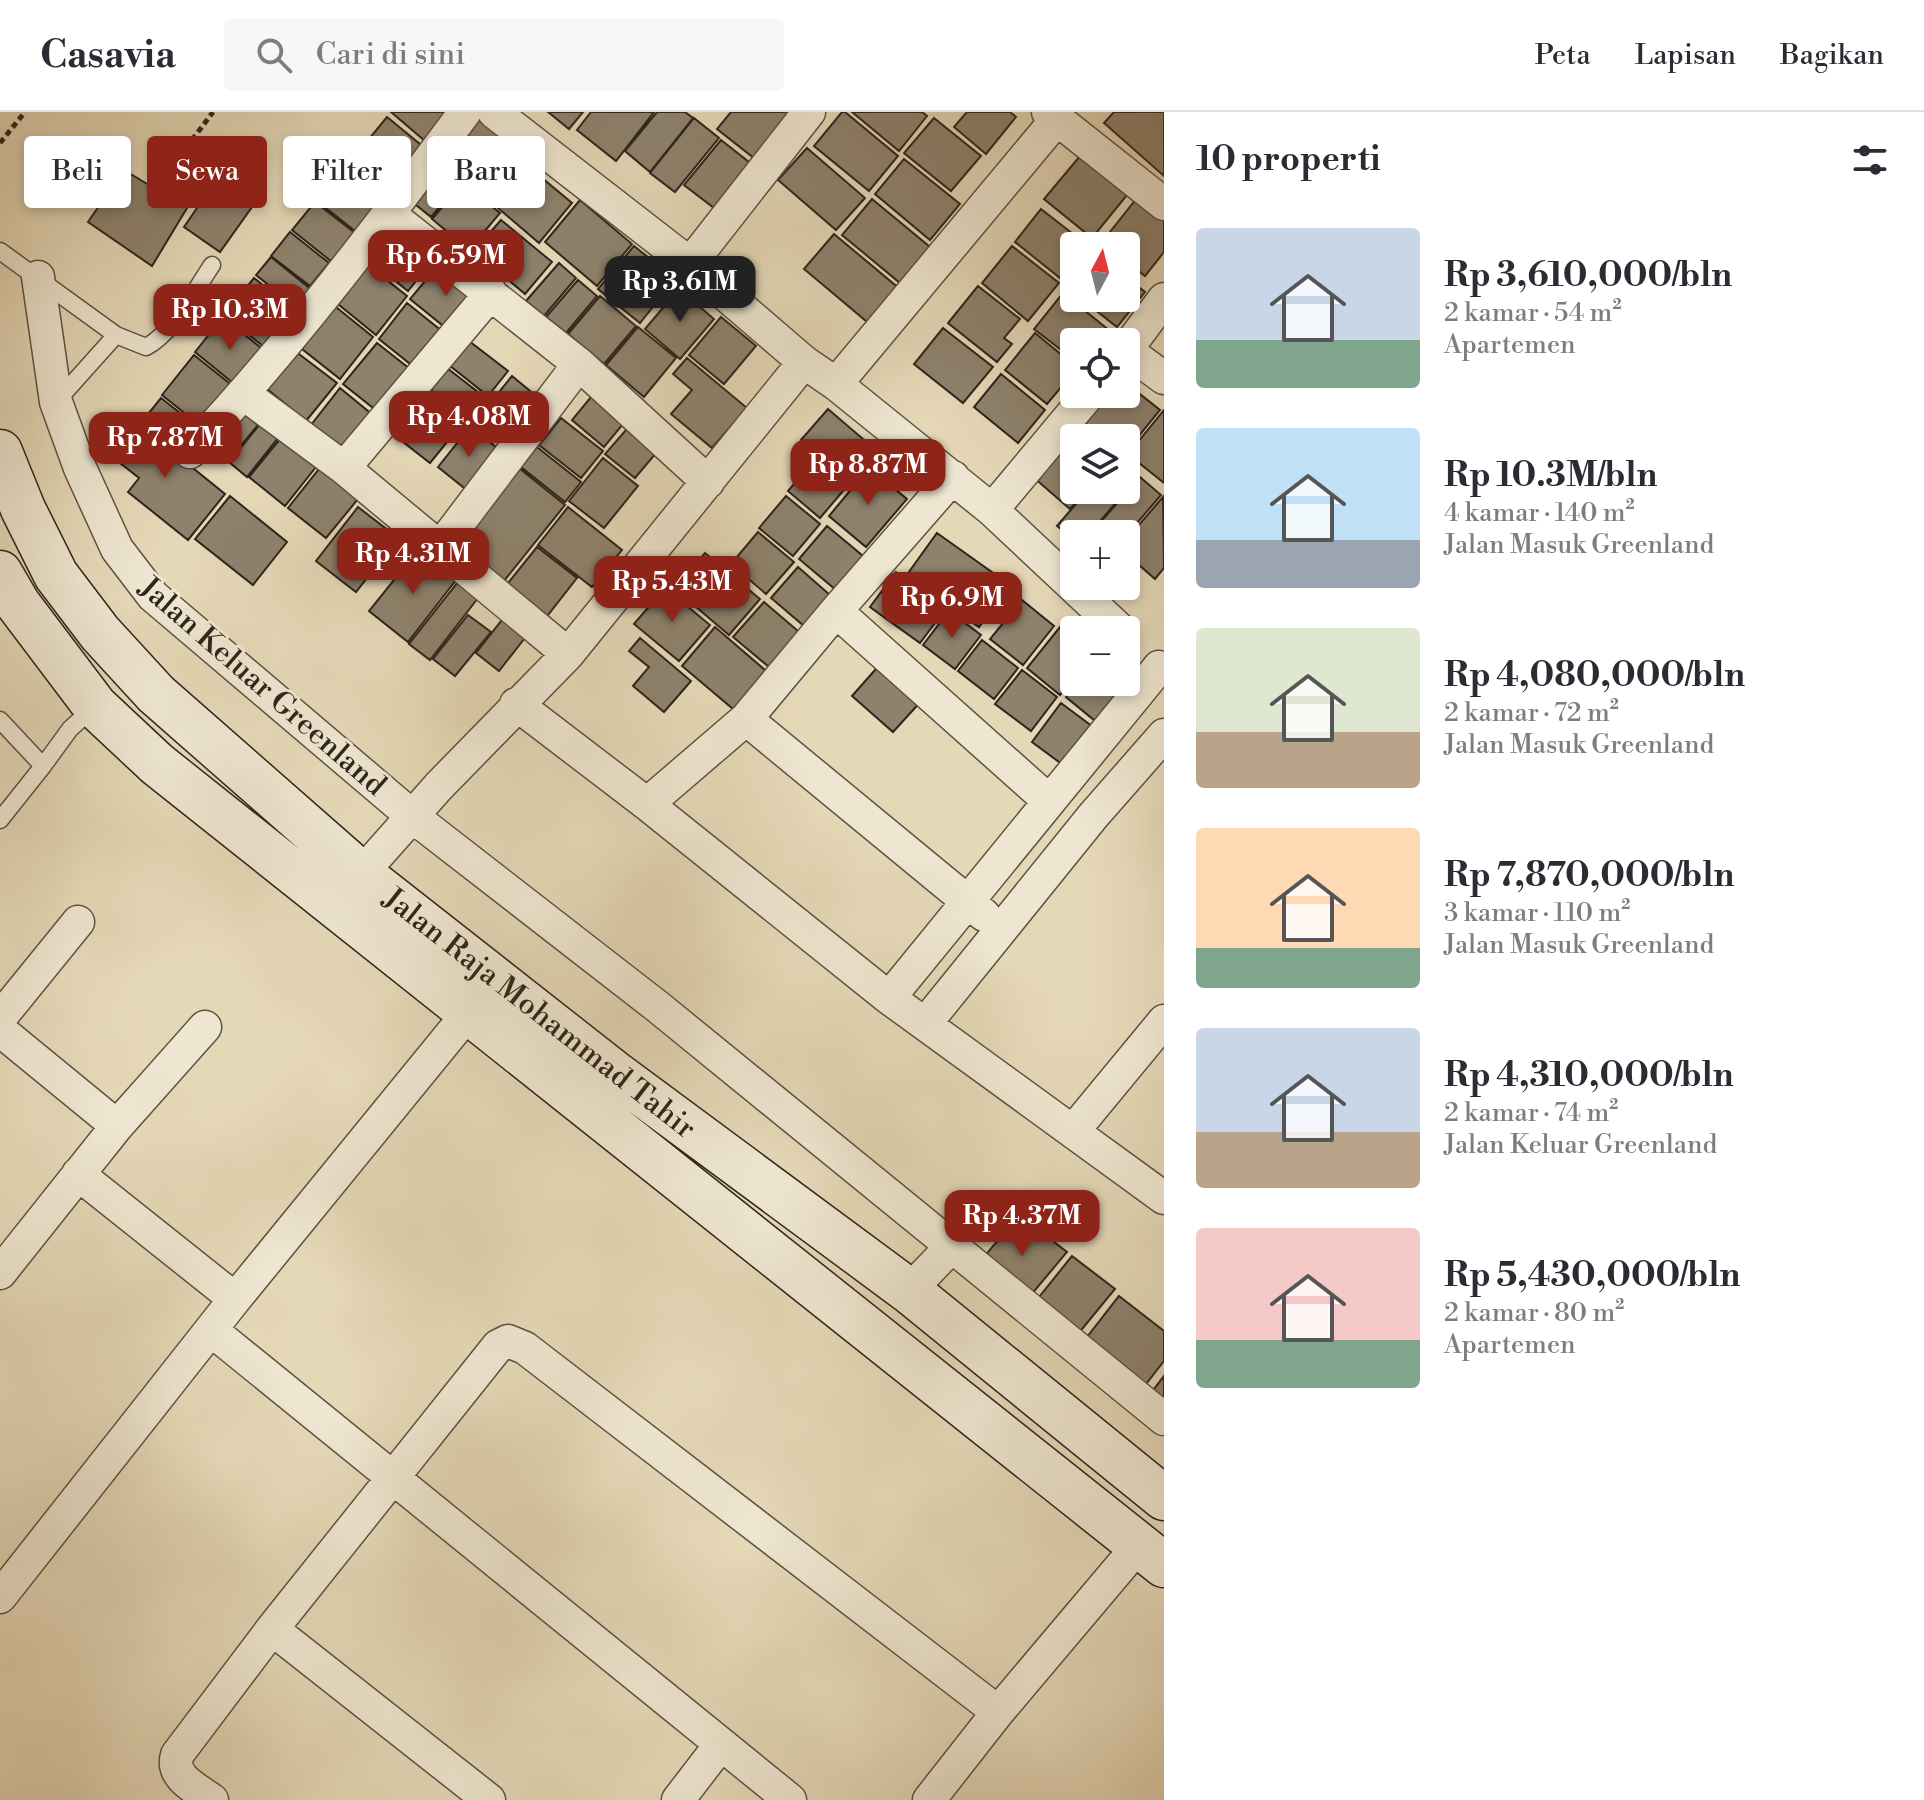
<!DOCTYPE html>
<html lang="id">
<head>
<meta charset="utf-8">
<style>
  :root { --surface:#fff; --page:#f7f7f7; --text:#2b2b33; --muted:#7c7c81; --line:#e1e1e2; --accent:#8f2418 }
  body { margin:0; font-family:"Libre Bodoni",serif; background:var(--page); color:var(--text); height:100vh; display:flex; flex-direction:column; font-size:30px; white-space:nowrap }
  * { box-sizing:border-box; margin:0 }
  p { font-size:26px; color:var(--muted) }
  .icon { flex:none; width:44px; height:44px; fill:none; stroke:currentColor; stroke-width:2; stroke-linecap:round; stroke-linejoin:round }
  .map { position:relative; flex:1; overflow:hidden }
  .panel { display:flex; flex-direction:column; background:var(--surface); width:760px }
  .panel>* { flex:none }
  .banner { position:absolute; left:24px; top:24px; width:760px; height:72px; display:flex; gap:16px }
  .needle { width:52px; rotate:7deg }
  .fabs { position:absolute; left:1060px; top:120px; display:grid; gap:16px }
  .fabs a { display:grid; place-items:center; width:80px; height:80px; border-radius:8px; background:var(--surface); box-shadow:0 4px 12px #0003; font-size:40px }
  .price { position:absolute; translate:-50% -68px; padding:0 18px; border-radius:16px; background:var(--accent); color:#fff; font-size:26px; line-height:52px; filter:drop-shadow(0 2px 4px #0008) }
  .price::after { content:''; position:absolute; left:50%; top:48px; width:24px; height:18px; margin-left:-12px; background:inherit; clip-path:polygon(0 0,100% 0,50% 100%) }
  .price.selected { background:#222; color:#fff }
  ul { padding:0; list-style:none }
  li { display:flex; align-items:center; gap:24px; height:200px; padding:0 32px }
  li span { display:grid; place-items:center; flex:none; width:224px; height:160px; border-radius:8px; color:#555 }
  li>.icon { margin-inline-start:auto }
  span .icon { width:96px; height:96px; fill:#fffc; stroke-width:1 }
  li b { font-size:34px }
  h2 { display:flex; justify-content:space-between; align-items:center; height:96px; padding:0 32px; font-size:34px }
  .chip { padding:0 28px; border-radius:8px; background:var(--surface); box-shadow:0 4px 12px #0003; font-size:28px; line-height:72px }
  .chip.selected { background:var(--accent); color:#fff }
  header { display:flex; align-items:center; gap:48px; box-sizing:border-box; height:112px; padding:0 40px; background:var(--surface); border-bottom:2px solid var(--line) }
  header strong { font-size:38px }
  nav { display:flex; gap:44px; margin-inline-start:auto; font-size:28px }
  .search { width:560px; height:72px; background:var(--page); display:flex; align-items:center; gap:20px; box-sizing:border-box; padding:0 28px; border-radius:8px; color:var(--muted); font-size:30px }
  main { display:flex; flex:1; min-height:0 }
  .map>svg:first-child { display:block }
  .building { fill:#8e826d; stroke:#2f251c; stroke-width:2 }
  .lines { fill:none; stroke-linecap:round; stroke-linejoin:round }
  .service-casing { stroke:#5c5243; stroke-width:19 }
  .minor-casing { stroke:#5c5243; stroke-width:35 }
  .secondary-casing { stroke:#2f251c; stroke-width:47 }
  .path { stroke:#2f251c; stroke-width:5; stroke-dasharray:6 4; stroke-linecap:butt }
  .service { stroke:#eee6d0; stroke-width:16 }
  .minor { stroke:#eee6d0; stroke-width:32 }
  .secondary { stroke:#eee6d0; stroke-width:44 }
  .labels { text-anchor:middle; stroke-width:6; stroke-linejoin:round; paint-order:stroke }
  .street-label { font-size:30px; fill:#2f251c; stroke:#eee6d0 }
</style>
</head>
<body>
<header>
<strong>Casavia</strong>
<div class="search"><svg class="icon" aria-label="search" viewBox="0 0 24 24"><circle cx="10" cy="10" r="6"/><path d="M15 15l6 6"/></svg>Cari di sini</div>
<nav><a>Peta</a><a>Lapisan</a><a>Bagikan</a></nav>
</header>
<main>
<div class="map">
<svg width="1164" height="1688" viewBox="0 0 1164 1688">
  <rect width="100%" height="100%" fill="#e5d8b7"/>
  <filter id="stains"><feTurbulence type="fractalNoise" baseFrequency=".0025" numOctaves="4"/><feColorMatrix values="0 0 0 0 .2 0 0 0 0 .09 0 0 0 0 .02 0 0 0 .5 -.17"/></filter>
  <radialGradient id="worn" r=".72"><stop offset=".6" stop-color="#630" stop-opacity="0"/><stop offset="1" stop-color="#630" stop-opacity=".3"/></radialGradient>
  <!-- building -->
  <path class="building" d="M 391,0 L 460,0 L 432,35 Z
    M 472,0 L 503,17 L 464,64 L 437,42 Z
    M 548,0 L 583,0 L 569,17 Z
    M 591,0 L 654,0 L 616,49 L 577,18 Z
    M 657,0 L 685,0 L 693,6 L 650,60 L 625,39 Z
    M 731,0 L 800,0 L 759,50 L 717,17 Z
    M 842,0 L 845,0 L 898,44 L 869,79 L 814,34 Z
    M 852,0 L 922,0 L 927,4 L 899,39 Z
    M 967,0 L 1010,0 L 1016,5 L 986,42 L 954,15 Z
    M 1114,0 L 1164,0 L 1164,64 L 1104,11 Z
    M 387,5 L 426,37 L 395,76 L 355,44 Z
    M 694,6 L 719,26 L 675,80 L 650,61 Z
    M 934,6 L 981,44 L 951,79 L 904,41 Z
    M 721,28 L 754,54 L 718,99 L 684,73 Z
    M 496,31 L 521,51 L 489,88 L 464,68 Z
    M 807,36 L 865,86 L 836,118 L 778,68 Z
    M 1085,38 L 1132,77 L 1092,126 L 1044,87 Z
    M 351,45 L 393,78 L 377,98 L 335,65 Z
    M 437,45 L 463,67 L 431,105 L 405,84 Z
    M 904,47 L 960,92 L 930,128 L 875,82 Z
    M 186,49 L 252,95 L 220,140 L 184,115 L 197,96 L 167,75 Z
    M 524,51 L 572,91 L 539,131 L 491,90 Z
    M 124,58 L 187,96 L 152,154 L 88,110 Z
    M 334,66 L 373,97 L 355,119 L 316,88 Z
    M 463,71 L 500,101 L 469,138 L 432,107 Z
    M 1137,86 L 1164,107 L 1164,140 L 1145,164 L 1126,149 L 1126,134 L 1107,134 L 1102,130 Z
    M 872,87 L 930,135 L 900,171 L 842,123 Z
    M 580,88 L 632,132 L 597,174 L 545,130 Z
    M 315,90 L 355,121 L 332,150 L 292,118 Z
    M 1041,97 L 1087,133 L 1074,134 L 1074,149 L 1060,166 L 1015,130 Z
    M 501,108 L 552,150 L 525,182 L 474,139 Z
    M 393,114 L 434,146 L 408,179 L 367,146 Z
    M 290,120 L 329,151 L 310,174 L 271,144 Z
    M 834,122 L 901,178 L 872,214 L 804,157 Z
    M 634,134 L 675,167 L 640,211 L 598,177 Z
    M 1012,134 L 1059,171 L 1028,209 L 982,171 Z
    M 271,145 L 313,179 L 299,197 L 256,163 Z
    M 364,150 L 407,184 L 376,223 L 333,188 Z
    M 440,151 L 481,184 L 452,221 L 410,187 Z
    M 559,151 L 576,166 L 544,204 L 526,189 Z
    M 1074,158 L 1074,181 L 1063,172 Z
    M 1126,165 L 1145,180 L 1117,215 L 1080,186 L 1126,186 Z
    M 254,166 L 298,201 L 268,238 L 224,203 Z
    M 578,168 L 597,184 L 566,221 L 546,205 Z
    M 978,174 L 1020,207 L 1004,226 L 1012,232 L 997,250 L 948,211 Z
    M 679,177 L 714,207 L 680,247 L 645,217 Z
    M 1063,181 L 1110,219 L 1102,230 L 1074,230 L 1074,248 L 1034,217 Z
    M 600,184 L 636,214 L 604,252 L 568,222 Z
    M 331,191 L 373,225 L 340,267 L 297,233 Z
    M 407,191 L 448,224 L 419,259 L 379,227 Z
    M 223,205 L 266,240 L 238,275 L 195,240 Z
    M 721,205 L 756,234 L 724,272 L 689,243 Z
    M 638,215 L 676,246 L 644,285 L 606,253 Z
    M 943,216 L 993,255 L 963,291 L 914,252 Z
    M 1035,221 L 1074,253 L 1074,260 L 1047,292 L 1005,258 Z
    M 469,229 L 508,259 L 488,284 L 449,253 Z
    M 377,231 L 415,261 L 382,303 L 343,272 Z
    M 295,239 L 337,271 L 306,309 L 266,276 Z
    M 194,243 L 234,275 L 202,315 L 162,283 Z
    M 687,246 L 747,296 L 712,336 L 671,302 L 692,278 L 673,262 Z
    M 447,256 L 487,287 L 469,309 L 430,277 Z
    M 1001,262 L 1045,298 L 1018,331 L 974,295 Z
    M 512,264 L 541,288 L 504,335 L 474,311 Z
    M 1126,271 L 1160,298 L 1126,340 L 1126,326 L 1104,326 L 1085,311 L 1108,282 L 1126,282 Z
    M 340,276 L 374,304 L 345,340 L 311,313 Z
    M 429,278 L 465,308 L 430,351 L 393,322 Z
    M 596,279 L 628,306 L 604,335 L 572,308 Z
    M 161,286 L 203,319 L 186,340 L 144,307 Z
    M 237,296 L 258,313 L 231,346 L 210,330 Z
    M 828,297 L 877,339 L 820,406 L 788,379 L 819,343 L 801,328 Z
    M 1164,298 L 1164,371 L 1128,342 Z
    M 131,306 L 225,382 L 188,428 L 128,380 L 139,366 L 105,339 Z
    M 561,306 L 603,339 L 581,366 L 539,333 Z
    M 633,310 L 662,334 L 635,366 L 605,342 Z
    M 260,312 L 278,326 L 247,365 L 229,350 Z
    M 1078,314 L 1092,326 L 1074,326 L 1074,378 L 1087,378 L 1070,397 L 1033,365 Z
    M 470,315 L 500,338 L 468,379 L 438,355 Z
    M 280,327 L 316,355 L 285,394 L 249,365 Z
    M 537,335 L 581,370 L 565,390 L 521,355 Z
    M 603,346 L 638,374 L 604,416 L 569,389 Z
    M 1126,353 L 1139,364 L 1089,422 L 1074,422 L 1074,428 L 1057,414 L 1088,378 L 1126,378 Z
    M 519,356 L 565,393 L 504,469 L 457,432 Z
    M 869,356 L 907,387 L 866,435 L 829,404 Z
    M 319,357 L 358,387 L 326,426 L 288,396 Z
    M 1140,365 L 1161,383 L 1126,424 L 1126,422 L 1090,422 Z
    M 230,384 L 287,430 L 253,473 L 195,427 Z
    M 786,384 L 820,412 L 793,444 L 759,416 Z
    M 1163,385 L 1164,456 L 1155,467 L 1139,453 L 1126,468 L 1126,428 Z
    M 358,395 L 398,426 L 356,480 L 316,449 Z
    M 568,395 L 622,438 L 592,475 L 538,433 Z
    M 827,414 L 863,444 L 836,478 L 799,447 Z
    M 758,420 L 794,450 L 766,482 L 731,452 Z
    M 937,421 L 1010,473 L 979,515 L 906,464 Z
    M 537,435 L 577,466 L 544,508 L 504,476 Z
    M 418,438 L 456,468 L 408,530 L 369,499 Z
    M 705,441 L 760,487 L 729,523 L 675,477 Z
    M 798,455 L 830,483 L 804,514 L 771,486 Z
    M 896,460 L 946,496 L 920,531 L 870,495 Z
    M 458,470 L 478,486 L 430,548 L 409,532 Z
    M 665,476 L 710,513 L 679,549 L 634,512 Z
    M 1022,488 L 1054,514 L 1023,553 L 990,527 Z
    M 764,490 L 805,525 L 775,560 L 733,525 Z
    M 949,499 L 981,523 L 955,557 L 923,533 Z
    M 468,503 L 491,520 L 455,564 L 433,547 Z
    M 505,504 L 528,522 L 499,559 L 476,541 Z
    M 715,515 L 772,564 L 739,602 L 682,554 Z
    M 1060,515 L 1074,526 L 1074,566 L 1060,583 L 1027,556 Z
    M 640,526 L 691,569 L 664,600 L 633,574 L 649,555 L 629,539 Z
    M 982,528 L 1018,556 L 994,587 L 958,559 Z
    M 883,549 L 924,586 L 893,620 L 852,584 Z
    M 1022,558 L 1057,585 L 1031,619 L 995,592 Z
    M 1126,564 L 1135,571 L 1100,613 L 1066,585 L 1078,570 L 1126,570 Z
    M 1061,591 L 1093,615 L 1063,653 L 1032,630 Z
    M 1019,1103 L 1067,1140 L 1025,1190 L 978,1152 Z
    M 1072,1144 L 1115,1177 L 1073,1228 L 1031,1195 Z
    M 1119,1184 L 1164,1219 L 1164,1249 L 1139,1281 L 1080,1234 Z
    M 1164,1264 L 1164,1300 L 1147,1286 Z"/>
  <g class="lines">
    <!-- service casing -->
    <g class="service-casing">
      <path id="service" d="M 0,139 L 116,223 L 146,235 C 173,221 195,178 212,153
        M 56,290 L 116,223
        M 0,608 L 43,654 L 70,617 L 94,595
        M 0,708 L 43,654"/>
    </g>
    <!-- minor casing -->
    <g class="minor-casing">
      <path id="minor" d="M 494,0 L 690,152 L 804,250 L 836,272 L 992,398 L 1120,518
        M 1048,0 L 1164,92
        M 389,102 L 579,252 L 708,370
        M 690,152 L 809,0
        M 38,165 L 56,290 L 80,356 L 117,437 L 153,484 L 412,704 L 658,895 L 1164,1307
        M 1126,238 L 1164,187
        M 1126,238 L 1164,266
        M 836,272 L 1057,7
        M 244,282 L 344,356 L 568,542
        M 190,340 C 289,234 378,117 465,0
        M 344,356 L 491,181
        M 992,398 L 1089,282
        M 439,437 L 579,252
        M 836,499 L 1049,689
        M 516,592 L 647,692 L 889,886 L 1164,1086
        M 746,607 L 984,803
        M 647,692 L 746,607 L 836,499 L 953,365
        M 361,762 L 439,674 L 568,542 L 804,250
        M 889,886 L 1159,555
        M 0,906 L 78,810
        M 925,912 L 1093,704 L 1164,623
        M 0,918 L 117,1014
        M 1074,1018 L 1164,909
        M 78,1062 L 235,1187
        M 0,1161 L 117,1014 L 205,915
        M 909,1179 L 952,1134
        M 211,1218 L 790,1688
        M 0,1485 L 235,1187 L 470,899 L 477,883
        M 272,1517 L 489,1688
        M 212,1688 C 197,1677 170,1665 177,1643 L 272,1517 L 498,1234 L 508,1229 L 525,1236 L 998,1600
        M 678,1688 L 721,1632
        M 929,1688 L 998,1600 L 1139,1433"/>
    </g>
    <!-- secondary casing -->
    <g class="secondary-casing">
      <path id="secondary" d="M 0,340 L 23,397 L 56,463 L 100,521 L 156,582 L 361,762 L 617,963 L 909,1179 L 1164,1386
        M 0,461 L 18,492 L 95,594 L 157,652 L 1164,1453"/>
    </g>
    <!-- path -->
    <path class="path" d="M 0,31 L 25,0
      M 180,44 L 213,0"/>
    <!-- service -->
    <use href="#service" class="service"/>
    <!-- minor -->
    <use href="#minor" class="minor"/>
    <!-- secondary -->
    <use href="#secondary" class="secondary"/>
  </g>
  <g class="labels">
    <!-- street labels -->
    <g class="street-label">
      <text transform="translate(263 574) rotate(41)" y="10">Jalan Keluar Greenland</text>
      <text transform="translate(540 901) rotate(38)" y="10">Jalan Raja Mohammad Tahir</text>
    </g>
  </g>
  <rect width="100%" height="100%" filter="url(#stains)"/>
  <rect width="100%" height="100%" fill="url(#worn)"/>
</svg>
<div class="fabs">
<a><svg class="needle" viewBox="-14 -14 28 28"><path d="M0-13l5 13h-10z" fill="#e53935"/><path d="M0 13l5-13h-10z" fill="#7c7c81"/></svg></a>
<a><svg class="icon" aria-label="locate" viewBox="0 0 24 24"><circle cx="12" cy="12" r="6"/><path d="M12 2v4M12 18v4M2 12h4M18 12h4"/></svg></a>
<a><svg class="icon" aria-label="layers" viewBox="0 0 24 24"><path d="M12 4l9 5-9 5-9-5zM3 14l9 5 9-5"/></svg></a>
<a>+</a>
<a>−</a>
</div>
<b class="price" style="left:446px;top:186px">Rp 6.59M</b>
<b class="price selected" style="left:680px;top:212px">Rp 3.61M</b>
<b class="price" style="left:230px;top:240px">Rp 10.3M</b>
<b class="price" style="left:469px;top:347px">Rp 4.08M</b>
<b class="price" style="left:165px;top:368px">Rp 7.87M</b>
<b class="price" style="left:868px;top:395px">Rp 8.87M</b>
<b class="price" style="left:413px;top:484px">Rp 4.31M</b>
<b class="price" style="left:672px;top:512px">Rp 5.43M</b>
<b class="price" style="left:952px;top:528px">Rp 6.9M</b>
<b class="price" style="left:1022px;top:1146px">Rp 4.37M</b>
<div class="banner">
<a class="chip">Beli</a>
<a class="chip selected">Sewa</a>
<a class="chip">Filter</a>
<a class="chip">Baru</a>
</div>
</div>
<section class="panel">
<h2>10 properti<svg class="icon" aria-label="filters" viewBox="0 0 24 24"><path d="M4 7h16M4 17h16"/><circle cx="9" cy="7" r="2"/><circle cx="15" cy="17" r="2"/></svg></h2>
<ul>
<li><span style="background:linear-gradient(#c9d6e8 70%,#7fa58c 0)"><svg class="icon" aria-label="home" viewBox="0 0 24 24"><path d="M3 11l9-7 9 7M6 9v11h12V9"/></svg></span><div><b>Rp 3,610,000/bln</b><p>2 kamar · 54 m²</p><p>Apartemen</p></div></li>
<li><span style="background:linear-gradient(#bfe0f5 70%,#9aa5b1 0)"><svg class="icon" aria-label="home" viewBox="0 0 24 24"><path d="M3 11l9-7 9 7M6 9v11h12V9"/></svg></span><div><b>Rp 10.3M/bln</b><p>4 kamar · 140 m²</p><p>Jalan Masuk Greenland</p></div></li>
<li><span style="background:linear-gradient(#dfe7d0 65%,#b9a48a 0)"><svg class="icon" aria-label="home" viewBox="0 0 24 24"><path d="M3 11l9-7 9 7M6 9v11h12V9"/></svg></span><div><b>Rp 4,080,000/bln</b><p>2 kamar · 72 m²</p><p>Jalan Masuk Greenland</p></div></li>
<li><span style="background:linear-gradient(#ffd9b3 75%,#7fa58c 0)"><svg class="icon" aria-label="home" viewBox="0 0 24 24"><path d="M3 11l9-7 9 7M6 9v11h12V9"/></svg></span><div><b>Rp 7,870,000/bln</b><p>3 kamar · 110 m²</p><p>Jalan Masuk Greenland</p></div></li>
<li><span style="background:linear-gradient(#c9d6e8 65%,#b9a48a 0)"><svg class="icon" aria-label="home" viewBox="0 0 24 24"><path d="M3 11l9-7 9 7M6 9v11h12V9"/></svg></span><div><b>Rp 4,310,000/bln</b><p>2 kamar · 74 m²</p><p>Jalan Keluar Greenland</p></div></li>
<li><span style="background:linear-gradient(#f6c9c9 70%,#7fa58c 0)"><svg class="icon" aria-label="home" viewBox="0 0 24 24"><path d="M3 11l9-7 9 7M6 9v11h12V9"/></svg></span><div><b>Rp 5,430,000/bln</b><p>2 kamar · 80 m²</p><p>Apartemen</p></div></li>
</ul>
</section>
</main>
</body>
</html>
